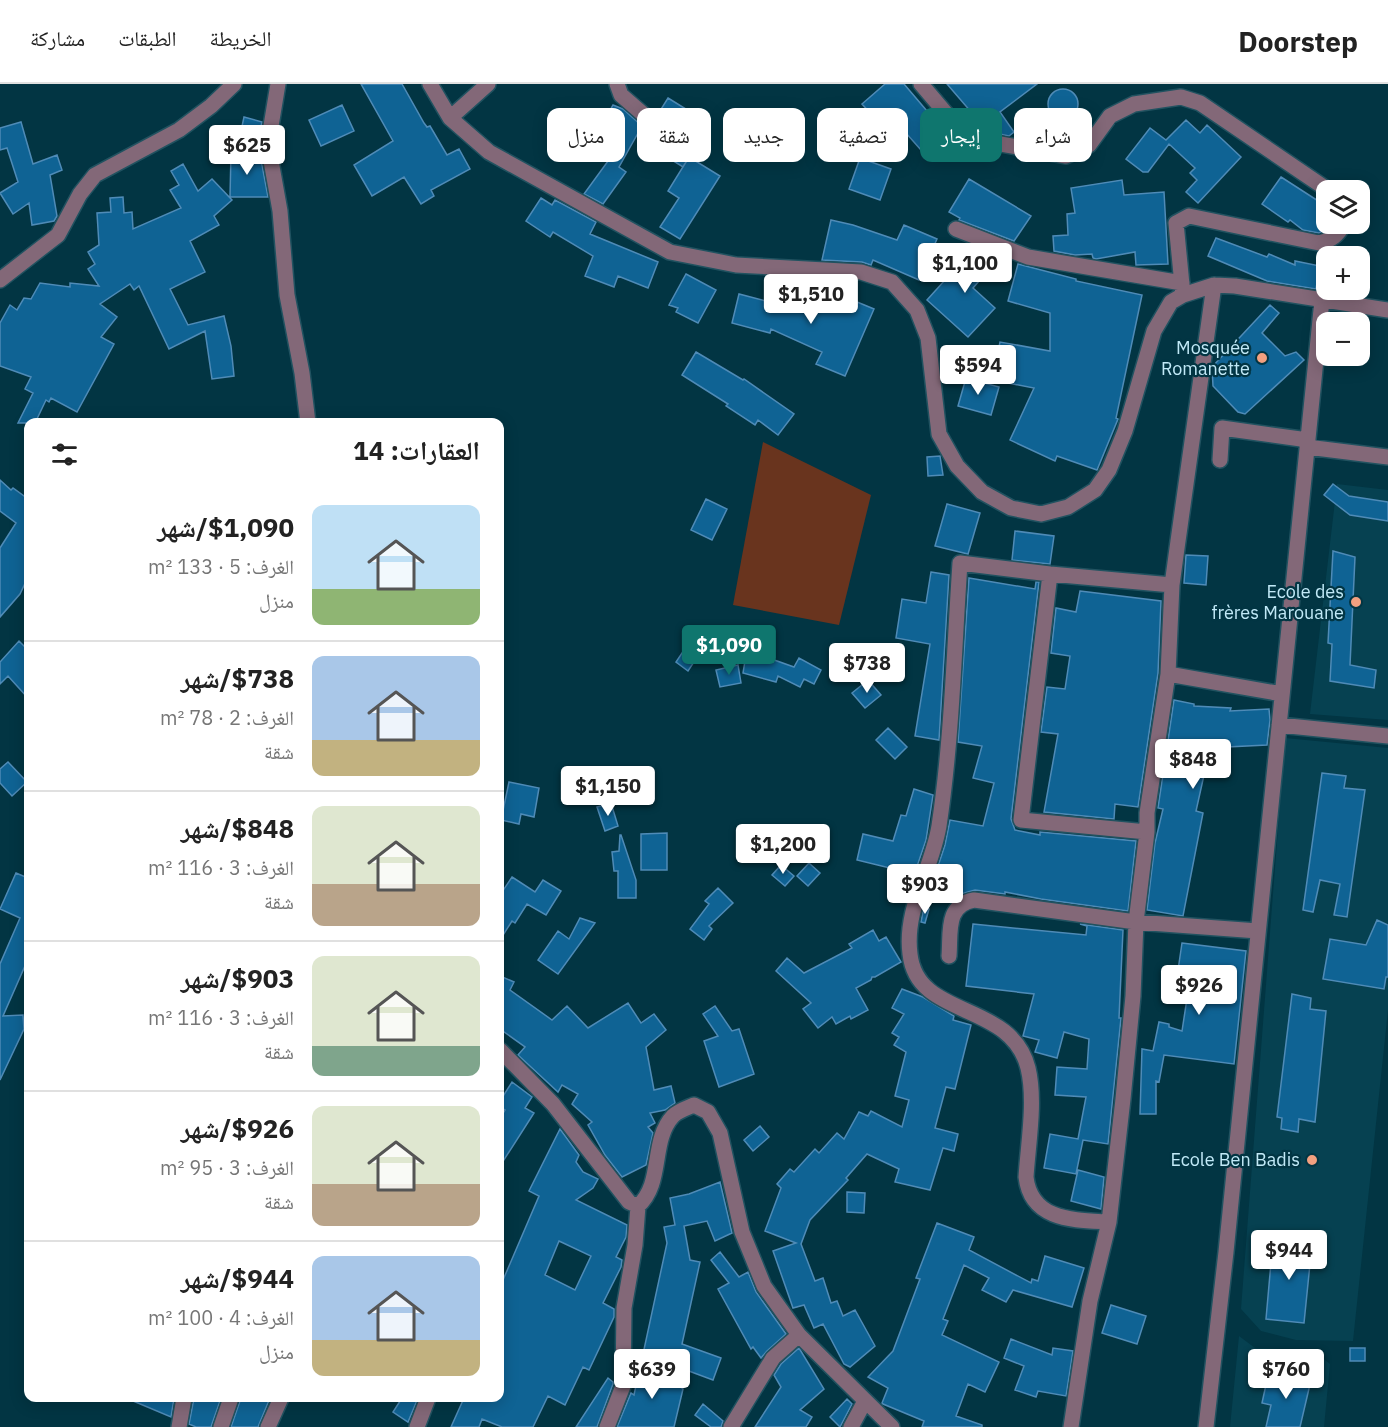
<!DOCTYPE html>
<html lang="ar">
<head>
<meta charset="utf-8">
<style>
  :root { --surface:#fff; --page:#f2f2f2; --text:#222; --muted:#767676; --line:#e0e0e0; --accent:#0f766e }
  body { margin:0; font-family:"IBM Plex Sans","Noto Naskh Arabic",sans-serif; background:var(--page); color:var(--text); direction:rtl; height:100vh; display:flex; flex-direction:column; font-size:22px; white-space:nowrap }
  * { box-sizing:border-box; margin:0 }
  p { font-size:20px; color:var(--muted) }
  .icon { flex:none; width:33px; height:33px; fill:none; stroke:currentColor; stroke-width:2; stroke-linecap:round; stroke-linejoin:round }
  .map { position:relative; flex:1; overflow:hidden; direction:ltr }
  .sheet { position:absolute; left:24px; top:334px; width:480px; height:984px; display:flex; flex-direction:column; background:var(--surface); border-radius:12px; box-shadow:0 3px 15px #0003; direction:rtl }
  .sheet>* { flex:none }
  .guide { position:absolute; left:522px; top:24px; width:570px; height:54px; direction:rtl; display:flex; gap:12px }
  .fabs { position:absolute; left:1316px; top:96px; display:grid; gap:12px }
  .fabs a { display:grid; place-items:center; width:54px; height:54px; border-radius:12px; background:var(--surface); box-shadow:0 3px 15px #0003; font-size:30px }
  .price { position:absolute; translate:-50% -51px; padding:0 14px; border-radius:6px; background:#fff; color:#222; font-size:20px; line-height:39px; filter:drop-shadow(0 2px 3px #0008) }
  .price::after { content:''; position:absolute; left:50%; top:36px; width:18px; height:14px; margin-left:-9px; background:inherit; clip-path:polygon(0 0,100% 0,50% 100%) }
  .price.on { background:var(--accent); color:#fff }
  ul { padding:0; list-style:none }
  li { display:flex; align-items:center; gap:18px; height:150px; padding:0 24px }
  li+li { border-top:2px solid var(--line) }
  li span { display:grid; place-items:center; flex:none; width:168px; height:120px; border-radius:12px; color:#555 }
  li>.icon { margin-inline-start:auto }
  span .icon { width:72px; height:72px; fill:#fffc; stroke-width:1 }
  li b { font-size:26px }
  h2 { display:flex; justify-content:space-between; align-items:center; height:72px; padding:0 24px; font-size:26px }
  .tag { padding:0 21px; border-radius:12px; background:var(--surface); box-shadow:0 3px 15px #0003; font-size:21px; line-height:54px }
  .tag.on { background:var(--accent); color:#fff }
  header { display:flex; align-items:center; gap:36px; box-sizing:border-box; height:84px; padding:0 30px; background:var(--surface); border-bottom:2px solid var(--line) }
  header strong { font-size:28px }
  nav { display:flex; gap:33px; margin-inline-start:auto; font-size:21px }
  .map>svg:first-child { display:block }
  .built { fill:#064151 }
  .grass { fill:#69341e }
  .building { fill:#0f6394; stroke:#4f8bb7; stroke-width:1.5; fill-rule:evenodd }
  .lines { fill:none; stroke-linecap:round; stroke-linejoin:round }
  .minor-casing { stroke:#215260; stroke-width:18 }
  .minor { stroke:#836878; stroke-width:15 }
  .poi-dot { fill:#f2a080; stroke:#023543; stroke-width:2 }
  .labels { text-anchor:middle; stroke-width:4.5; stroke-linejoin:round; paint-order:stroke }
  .poi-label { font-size:18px; fill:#c1e9f7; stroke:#023543; text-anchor:end }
</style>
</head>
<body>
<header>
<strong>Doorstep</strong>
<nav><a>الخريطة</a><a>الطبقات</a><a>مشاركة</a></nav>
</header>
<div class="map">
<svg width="1388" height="1343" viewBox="0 0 1388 1343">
  <rect width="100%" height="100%" fill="#023543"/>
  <!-- built -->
  <path class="built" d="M 1337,400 L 1388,406 L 1388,636 L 1310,630 Z
    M 1285,654 L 1388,664 L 1388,926 L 1353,1257 L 1296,1256 L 1261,1247 L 1241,1225 Z
    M 1239,1252 L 1255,1264 L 1313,1266 L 1330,1280 L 1324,1343 L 1230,1343 Z"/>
  <!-- grass -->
  <path class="grass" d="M 763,358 L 871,411 L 839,541 L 733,521 Z"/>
  <!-- building -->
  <path class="building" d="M 361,0 L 402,0 L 424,39 L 427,43 L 430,42 L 447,71 L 459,65 L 470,85 L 431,106 L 434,112 L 421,120 L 404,93 L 372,112 L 354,81 L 393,57 Z
    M 885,0 L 904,0 L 950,54 L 928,74 L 891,32 L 881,41 L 862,20 Z
    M 947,0 L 1037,0 L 1000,28 L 1014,48 L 1009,52 L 995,49 L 988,39 L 984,43 Z
    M1048 20a15 15 0 1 1 30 0a15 15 0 1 1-30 0Z
    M 668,14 L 710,40 L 683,83 L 667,73 L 682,49 L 660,36 L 658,30 Z
    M 342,21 L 354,47 L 321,62 L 309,36 Z
    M 613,21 L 623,25 L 642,42 L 619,83 L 626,88 L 603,120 L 584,110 L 611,73 L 601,67 L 603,64 L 574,48 L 586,27 L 604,37 Z
    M 244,33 L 262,38 L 259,52 L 241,47 Z
    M 1186,36 L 1200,49 L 1207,41 L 1241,73 L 1198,119 L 1186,108 L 1197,96 L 1190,89 L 1195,84 L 1169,60 L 1148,88 L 1143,88 L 1126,75 L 1150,44 L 1166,56 Z
    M 21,38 L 33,80 L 57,71 L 62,86 L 50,91 L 57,132 L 54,137 L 32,141 L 29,119 L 13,130 L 0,109 L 18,98 L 7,64 L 0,66 L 0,44 Z
    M 231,69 L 260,70 L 268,113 L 230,113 Z
    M 689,73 L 720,92 L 680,155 L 660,143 L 679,114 L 668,107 Z
    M 860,74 L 891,85 L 880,116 L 849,105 Z
    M 183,80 L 198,107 L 212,95 L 232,116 L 214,132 L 219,141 L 190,157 L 205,188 L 170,205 L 188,241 L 224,232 L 231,262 L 234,292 L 212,295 L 205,247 L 169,265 L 139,202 L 134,206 L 130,200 L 100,220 L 117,233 L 101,253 L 114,260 L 77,328 L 51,314 L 49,318 L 46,316 L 35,339 L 18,339 L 33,309 L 25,305 L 31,293 L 0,282 L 0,239 L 10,221 L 17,226 L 24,214 L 31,215 L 40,199 L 70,203 L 70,199 L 99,202 L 88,185 L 95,180 L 88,168 L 99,161 L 97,129 L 111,128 L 110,114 L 123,113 L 124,129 L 132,128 L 133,145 L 181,124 L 170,106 L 179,101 L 171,87 Z
    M 1281,93 L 1326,122 L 1326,140 L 1333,140 L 1330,143 L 1319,149 L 1303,146 L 1290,136 L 1288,138 L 1262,120 Z
    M 969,95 L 1031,132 L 1014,157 L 959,136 L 960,134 L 949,128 Z
    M 1122,96 L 1124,111 L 1164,108 L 1168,180 L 1136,181 L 1135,168 L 1096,175 L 1093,174 L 1092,170 L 1075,171 L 1054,167 L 1053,152 L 1068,151 L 1067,130 L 1075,129 L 1071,104 Z
    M 541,114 L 552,121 L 555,116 L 596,138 L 590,150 L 658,178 L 648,204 L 618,192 L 614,203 L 585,192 L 593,172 L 553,148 L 550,153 L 526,137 Z
    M 831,136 L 853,141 L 897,156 L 904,141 L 937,155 L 919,196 L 873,176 L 871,181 L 862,178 L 822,176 Z
    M 1216,154 L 1267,173 L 1269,170 L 1295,181 L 1295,177 L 1320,182 L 1316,205 L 1267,197 L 1208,172 Z
    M 980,165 L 1000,173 L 973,204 L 995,224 L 968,253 L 927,216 L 954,186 L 958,190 Z
    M 1018,180 L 1076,195 L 1076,197 L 1142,211 L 1116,334 L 1118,335 L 1097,386 L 1057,372 L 1055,377 L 1010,356 L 1034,304 L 992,296 L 1000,258 L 1050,267 L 1050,229 L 1008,217 Z
    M 686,190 L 716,206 L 698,239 L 676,228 L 678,224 L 669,221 Z
    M 801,206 L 841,223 L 845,213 L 874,225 L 845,292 L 816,280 L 822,268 L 771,245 L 770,249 L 732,239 L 739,210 L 793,224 Z
    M 1270,221 L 1279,229 L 1262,249 L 1285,272 L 1296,268 L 1304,276 L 1245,330 L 1238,328 L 1213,302 L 1212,283 Z
    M 696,268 L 743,296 L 744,295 L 794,330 L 778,351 L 758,336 L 755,341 L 726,322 L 728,320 L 682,291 Z
    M 966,294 L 999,303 L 991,331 L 958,322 Z
    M 940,372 L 943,391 L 928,392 L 927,373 Z
    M 0,396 L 11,406 L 13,404 L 28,415 L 28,493 L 20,510 L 0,533 L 0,464 L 16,439 L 0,427 Z
    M 1333,400 L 1349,412 L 1388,418 L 1388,437 L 1350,431 L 1324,411 Z
    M 706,415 L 727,425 L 712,456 L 691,446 Z
    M 947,420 L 980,429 L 968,470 L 935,462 Z
    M 1015,447 L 1054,452 L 1050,480 L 1012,476 Z
    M 1333,467 L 1355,473 L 1350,581 L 1376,586 L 1374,604 L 1330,597 L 1332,560 L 1328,559 Z
    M 1186,471 L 1208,472 L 1206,501 L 1184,499 Z
    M 931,488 L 949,491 L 939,656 L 915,652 L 930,560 L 896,554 L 902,515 L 926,519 Z
    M 969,494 L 1035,505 L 1036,498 L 1039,498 L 1011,735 L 1015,746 L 1040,751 L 1040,748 L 1136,757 L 1128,827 L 1041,815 L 1005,808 L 1005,810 L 975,806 L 961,810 L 953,808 L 955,798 L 934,794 L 945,761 L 950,736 L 983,742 L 994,699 L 973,694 L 982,662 L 958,658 Z
    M 1080,507 L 1161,517 L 1158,589 L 1138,723 L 1115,720 L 1114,735 L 1044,728 L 1058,650 L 1041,648 L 1047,603 L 1065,605 L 1070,572 L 1051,569 L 1056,524 L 1076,528 Z
    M 19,557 L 28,566 L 28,614 L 8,592 L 0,600 L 0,578 Z
    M 684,566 L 696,575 L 688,587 L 676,578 Z
    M 746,571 L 762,574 L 763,572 L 794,583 L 799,574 L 821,586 L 814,600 L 804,595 L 800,603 L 778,592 L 776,598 L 743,589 Z
    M 738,581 L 741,599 L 720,603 L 716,586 Z
    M 868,596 L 881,611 L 865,624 L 852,609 Z
    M 1174,616 L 1194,620 L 1194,622 L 1231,624 L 1230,627 L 1269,625 L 1270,636 L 1267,661 L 1227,663 L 1226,684 L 1206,682 L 1196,727 L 1203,729 L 1183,832 L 1147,826 L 1155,759 L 1163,725 L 1158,724 Z
    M 888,644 L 907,663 L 895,675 L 876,656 Z
    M 8,678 L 27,698 L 12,712 L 0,699 L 0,685 Z
    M 1322,689 L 1346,692 L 1344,704 L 1365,706 L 1347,833 L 1334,831 L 1340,800 L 1320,796 L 1313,828 L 1303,826 Z
    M 509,698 L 539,704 L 534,733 L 521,730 L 519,740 L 501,736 Z
    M 914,705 L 933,711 L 926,756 L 911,800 L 891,797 L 898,786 L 857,776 L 863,750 L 893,757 L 901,731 L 906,732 Z
    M 611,719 L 618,742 L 605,747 L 597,723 Z
    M 667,749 L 667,786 L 641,786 L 641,750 Z
    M 620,751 L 621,751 L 636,796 L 636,814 L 618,814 L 618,787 L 614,787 L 612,768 L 619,767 Z
    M 809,779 L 820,789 L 808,802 L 797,792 Z
    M 781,781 L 794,792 L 785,802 L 772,791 Z
    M 16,789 L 28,794 L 28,875 L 3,932 L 23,931 L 24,945 L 0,996 L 0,880 L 20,834 L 0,825 Z
    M 512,793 L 535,808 L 543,796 L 561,807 L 546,831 L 527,820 L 515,839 L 512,837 L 500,856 L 500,811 Z
    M 718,804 L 733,819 L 709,842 L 712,845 L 704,856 L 690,845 L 709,820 L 705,817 Z
    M 924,823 L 929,825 L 925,839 L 921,838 Z
    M 580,834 L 595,839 L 558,890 L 538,876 L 558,847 L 569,855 Z
    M 1377,836 L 1388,841 L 1388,893 L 1386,893 L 1384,905 L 1323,895 L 1330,855 L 1366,861 Z
    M 973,840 L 1086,851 L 1087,842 L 1080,840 L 1123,846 L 1119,934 L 1121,934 L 1108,1060 L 1083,1056 L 1076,1090 L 1044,1084 L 1050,1050 L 1078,1055 L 1086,1013 L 1055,1011 L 1057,983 L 1087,985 L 1089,955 L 1064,948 L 1057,974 L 1035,968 L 1039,956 L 1023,952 L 1034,910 L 966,902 Z
    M 873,846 L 879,857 L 886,853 L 901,878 L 875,893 L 872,893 L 871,896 L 856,904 L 868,926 L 851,935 L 850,932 L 836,940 L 832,933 L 818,944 L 803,925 L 811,919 L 776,887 L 787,874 L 804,889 L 852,864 L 849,860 Z
    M 1182,859 L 1246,867 L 1234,980 L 1164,971 L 1159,998 L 1156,997 L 1156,1030 L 1140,1030 L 1142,965 L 1153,967 L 1159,938 L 1169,940 L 1169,943 L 1182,947 L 1190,895 L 1177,893 Z
    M 500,892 L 514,898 L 510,906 L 552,936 L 567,922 L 588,944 L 628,919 L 641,939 L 654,930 L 666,946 L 646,963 L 654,1006 L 671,1002 L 675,1019 L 665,1026 L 650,1029 L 655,1039 L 648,1043 L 653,1049 L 646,1081 L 622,1093 L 605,1071 L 588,1041 L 592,1038 L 572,1020 L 578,1010 L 562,1001 L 558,1008 L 518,971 L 525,963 L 500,945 Z
    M 902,905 L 923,913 L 954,932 L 953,936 L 971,941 L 955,1005 L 946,1003 L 935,1044 L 958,1050 L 954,1067 L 943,1064 L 930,1106 L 895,1098 L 899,1085 L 867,1070 L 846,1094 L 848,1096 L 810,1136 L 801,1160 L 815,1197 L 823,1194 L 831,1219 L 837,1217 L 843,1232 L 855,1226 L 875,1262 L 850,1283 L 844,1280 L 823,1240 L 814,1244 L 804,1221 L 793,1224 L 773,1167 L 796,1159 L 765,1147 L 781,1104 L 777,1100 L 790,1085 L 794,1088 L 815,1065 L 819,1069 L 837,1049 L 844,1055 L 859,1028 L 868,1032 L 871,1027 L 902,1043 L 909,1016 L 895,1012 L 906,968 L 894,961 L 899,953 L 892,949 L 904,930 L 892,924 Z
    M 1292,910 L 1311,914 L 1310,925 L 1326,927 L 1315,1038 L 1299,1035 L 1298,1048 L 1281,1045 L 1282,1034 L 1277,1033 Z
    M 715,922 L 732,947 L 739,945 L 754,990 L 719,1003 L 704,957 L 718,952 L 703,930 Z
    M 512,998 L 532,1013 L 525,1024 L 534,1029 L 500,1082 L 500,1034 L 505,1026 L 500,1023 L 500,1017 Z
    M 760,1042 L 769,1053 L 753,1067 L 744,1056 Z
    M 560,1045 L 579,1071 L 576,1078 L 583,1088 L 598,1095 L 593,1104 L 576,1116 L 627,1141 L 626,1153 L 616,1173 L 622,1176 L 621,1183 L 603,1219 L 614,1225 L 614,1233 L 589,1286 L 583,1283 L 565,1321 L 548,1312 L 533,1343 L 502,1343 L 482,1335 L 479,1343 L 451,1343 L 464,1314 L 500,1314 L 500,1203 L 539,1112 L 529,1107 ZM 559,1157 L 591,1172 L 575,1206 L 545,1191 Z
    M 1078,1086 L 1104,1093 L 1101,1125 L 1071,1117 Z
    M 720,1098 L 732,1149 L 715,1157 L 707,1137 L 684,1142 L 690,1176 L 700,1178 L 682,1260 L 721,1274 L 713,1296 L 643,1270 L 667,1159 L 664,1143 L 675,1141 L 670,1114 L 689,1110 Z
    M 847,1108 L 865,1109 L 864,1129 L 847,1128 Z
    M 937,1139 L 974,1153 L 969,1166 L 1031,1199 L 1032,1195 L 1038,1197 L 1045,1172 L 1084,1184 L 1072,1223 L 1013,1206 L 1006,1218 L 982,1206 L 989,1194 L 964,1181 L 943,1235 L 948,1237 L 942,1251 L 999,1278 L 985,1308 L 968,1300 L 956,1332 L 982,1341 L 982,1343 L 922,1343 L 924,1337 L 883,1320 L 882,1319 L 888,1304 L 868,1293 L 893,1267 L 920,1195 L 916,1194 Z
    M 1273,1156 L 1312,1160 L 1304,1239 L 1266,1235 Z
    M 720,1168 L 739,1193 L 748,1188 L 756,1208 L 786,1250 L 767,1267 L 761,1274 L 753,1263 L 751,1265 L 718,1205 L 729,1199 L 711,1176 Z
    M 1111,1221 L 1146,1232 L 1137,1260 L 1102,1249 Z
    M 1011,1255 L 1052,1271 L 1053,1264 L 1073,1267 L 1066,1312 L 1038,1307 L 1036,1313 L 1015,1306 L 1024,1282 L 1004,1274 Z
    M 799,1264 L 824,1305 L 800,1326 L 812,1333 L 806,1343 L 755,1343 L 781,1303 L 774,1291 L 781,1280 Z
    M 1350,1264 L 1365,1264 L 1365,1277 L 1350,1277 Z
    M 642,1273 L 683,1305 L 674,1343 L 617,1343 L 631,1309 L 634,1311 Z
    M 1269,1287 L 1311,1296 L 1300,1343 L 1266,1343 L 1271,1321 L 1262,1319 Z
    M 608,1294 L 613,1298 L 613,1300 L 597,1343 L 576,1343 Z
    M 126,1314 L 174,1314 L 171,1333 Z
    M 194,1314 L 221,1314 L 211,1343 L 196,1343 L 189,1340 Z
    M 241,1314 L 270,1314 L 258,1343 L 231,1343 Z
    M 402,1314 L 418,1314 L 408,1338 L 393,1328 Z
    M 847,1315 L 852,1320 L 840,1343 L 830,1333 Z
    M 703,1320 L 723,1337 L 721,1343 L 711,1343 L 695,1331 Z"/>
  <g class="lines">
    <!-- minor casing -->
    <g class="minor-casing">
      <path id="minor" d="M 278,0 L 268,60 L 280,127 L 287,211 L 302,289 L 308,339
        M 430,0 L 450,34 L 489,68 L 670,168 L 736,181 L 861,188 L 892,198 L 917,226 L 928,254 L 939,350 L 957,382 L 982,408 L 1011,424 L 1041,430 L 1068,423 L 1095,406 L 1109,386 L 1125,347 L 1154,247 L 1171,218 L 1183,211 L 1214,201 L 1235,202 L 1388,226
        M 617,0 L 621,11 L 651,37
        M 921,0 L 955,40 L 984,57 L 1066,72 L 1089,61 L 1110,32 L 1134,20 L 1181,13 L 1200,19 L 1328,106
        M 450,34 L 488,0
        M 956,145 L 1028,173 L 1182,199
        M 0,196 L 58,151 L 80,110 L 95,91 L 179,46 L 211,22 L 234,0
        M 1183,211 L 1176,139 L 1189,132 L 1319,159 C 1332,156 1338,151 1344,140
        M 1307,363 L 1388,373
        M 1220,376 L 1222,344 L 1308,356
        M 1050,490 L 1021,736 L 1147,748
        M 1168,590 L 1282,610
        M 1279,641 L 1388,652
        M 949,872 C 951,849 945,821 974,816 L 1136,838 L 1258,847
        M 500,966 L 553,1020 L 629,1118 L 638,1122 C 664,1099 650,1057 673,1032 C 678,1027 687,1024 694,1021 L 708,1028 L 720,1049 L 742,1148 L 764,1202 L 799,1251 L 892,1343
        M 1109,1138 C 1074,1136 1031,1137 1026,1093 C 1028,1060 1036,1017 1028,984 C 1011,916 917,936 910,870 C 904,825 932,785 939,742 C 952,655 954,567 960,479 L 1050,490 L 1172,501
        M 179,1343 L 184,1314
        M 221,1343 L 231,1314
        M 268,1343 L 281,1314
        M 417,1343 L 428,1314
        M 607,1343 L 623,1302 L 624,1224 L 635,1161 L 638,1122
        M 731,1343 L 773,1274 L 799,1251
        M 851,1343 L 865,1317
        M 1071,1343 L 1090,1217 L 1109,1138 L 1123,1015 L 1133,912 L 1136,838 L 1147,748 L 1147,729 L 1168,590 L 1172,501 L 1178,457 L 1214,201
        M 1206,1343 L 1226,1168 L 1322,216"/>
    </g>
    <!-- minor -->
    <use href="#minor" class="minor"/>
  </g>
  <!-- markers -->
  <g class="poi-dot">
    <circle cx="1262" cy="274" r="6"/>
    <circle cx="1356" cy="518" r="6"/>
    <circle cx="1312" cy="1076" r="6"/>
  </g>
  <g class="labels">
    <!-- poi labels -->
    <g class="poi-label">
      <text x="1250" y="270">Mosquée<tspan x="1250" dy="21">Romanette</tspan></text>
      <text x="1344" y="514">Ecole des<tspan x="1344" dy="21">frères Marouane</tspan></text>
      <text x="1300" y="1082">Ecole Ben Badis</text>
    </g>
  </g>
</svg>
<div class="fabs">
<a><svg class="icon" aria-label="layers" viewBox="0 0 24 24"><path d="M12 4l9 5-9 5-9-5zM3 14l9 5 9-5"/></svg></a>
<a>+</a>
<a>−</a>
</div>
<b class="price" style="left:247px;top:92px">$625</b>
<b class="price" style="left:965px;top:210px">$1,100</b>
<b class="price" style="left:811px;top:241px">$1,510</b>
<b class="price" style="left:978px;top:312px">$594</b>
<b class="price on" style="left:729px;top:592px">$1,090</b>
<b class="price" style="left:867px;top:610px">$738</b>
<b class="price" style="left:1193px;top:706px">$848</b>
<b class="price" style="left:608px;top:733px">$1,150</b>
<b class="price" style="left:783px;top:791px">$1,200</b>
<b class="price" style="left:925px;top:831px">$903</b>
<b class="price" style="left:1199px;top:932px">$926</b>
<b class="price" style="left:1289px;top:1197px">$944</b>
<b class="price" style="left:652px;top:1316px">$639</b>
<b class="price" style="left:1286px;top:1316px">$760</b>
<div class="guide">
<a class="tag">شراء</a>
<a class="tag on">إيجار</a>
<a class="tag">تصفية</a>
<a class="tag">جديد</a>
<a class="tag">شقة</a>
<a class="tag">منزل</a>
</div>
<section class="sheet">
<h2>العقارات: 14<svg class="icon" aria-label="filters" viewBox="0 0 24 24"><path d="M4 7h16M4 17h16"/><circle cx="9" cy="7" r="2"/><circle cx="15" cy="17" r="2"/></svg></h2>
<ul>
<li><span style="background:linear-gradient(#bfe0f5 70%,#8fb573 0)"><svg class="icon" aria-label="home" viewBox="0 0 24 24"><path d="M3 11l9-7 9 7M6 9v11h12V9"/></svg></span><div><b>$1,090/شهر</b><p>الغرف: 5 · 133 m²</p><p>منزل</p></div></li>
<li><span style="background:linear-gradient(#a9c7e8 70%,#c2b280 0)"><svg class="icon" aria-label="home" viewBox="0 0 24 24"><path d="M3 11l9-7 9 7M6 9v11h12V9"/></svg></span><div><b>$738/شهر</b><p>الغرف: 2 · 78 m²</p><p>شقة</p></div></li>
<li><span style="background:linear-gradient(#dfe7d0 65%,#b9a48a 0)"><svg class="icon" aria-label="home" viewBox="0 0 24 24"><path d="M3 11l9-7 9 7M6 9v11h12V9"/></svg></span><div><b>$848/شهر</b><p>الغرف: 3 · 116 m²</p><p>شقة</p></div></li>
<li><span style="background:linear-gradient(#dfe7d0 75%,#7fa58c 0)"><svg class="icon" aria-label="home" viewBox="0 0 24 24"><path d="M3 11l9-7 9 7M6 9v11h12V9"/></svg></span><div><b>$903/شهر</b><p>الغرف: 3 · 116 m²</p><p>شقة</p></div></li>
<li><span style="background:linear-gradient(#dfe7d0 65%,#b9a48a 0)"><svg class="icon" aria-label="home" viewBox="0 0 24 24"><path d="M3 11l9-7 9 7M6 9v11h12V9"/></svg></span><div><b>$926/شهر</b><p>الغرف: 3 · 95 m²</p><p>شقة</p></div></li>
<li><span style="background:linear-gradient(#a9c7e8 70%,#c2b280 0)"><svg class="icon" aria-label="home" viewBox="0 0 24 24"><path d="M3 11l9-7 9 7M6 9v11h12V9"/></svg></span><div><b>$944/شهر</b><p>الغرف: 4 · 100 m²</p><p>منزل</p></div></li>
</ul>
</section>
</div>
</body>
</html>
